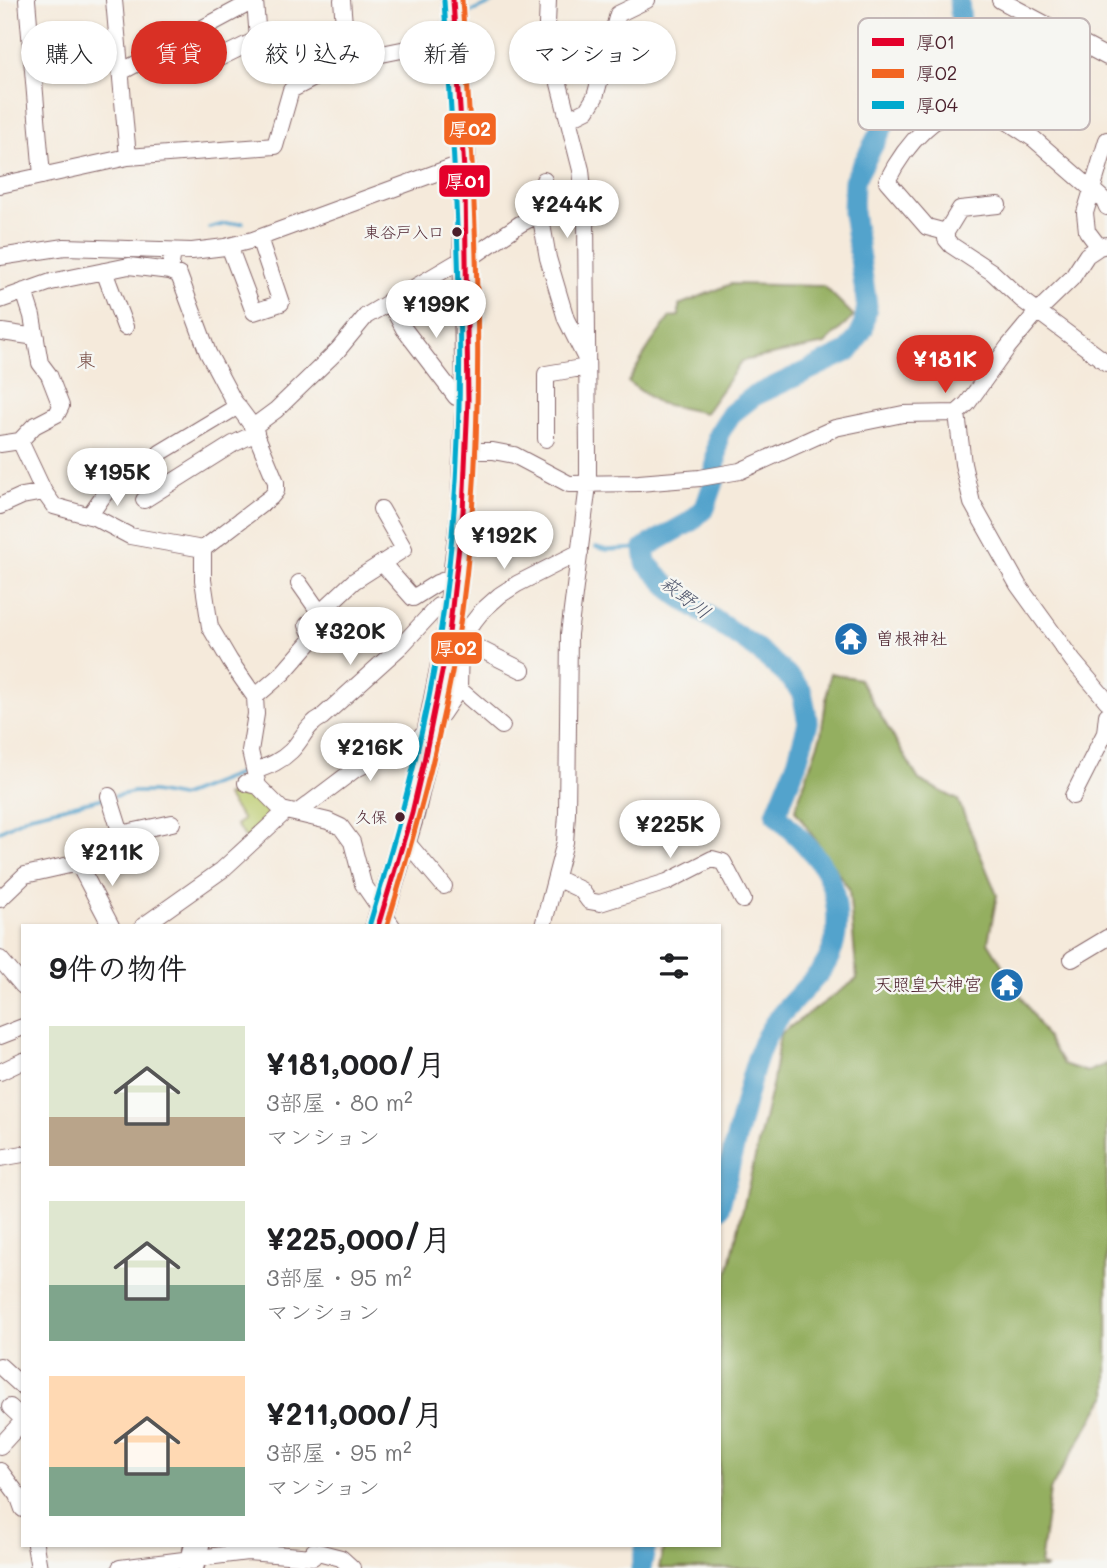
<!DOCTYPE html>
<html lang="ja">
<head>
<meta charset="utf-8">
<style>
  :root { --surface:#fff; --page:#f6f6f6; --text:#202124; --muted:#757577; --accent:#d93025 }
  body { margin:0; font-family:Mali,"Klee One",sans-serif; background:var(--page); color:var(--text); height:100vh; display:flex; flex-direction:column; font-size:26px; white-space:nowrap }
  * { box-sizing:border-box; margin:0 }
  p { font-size:23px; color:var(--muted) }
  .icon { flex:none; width:38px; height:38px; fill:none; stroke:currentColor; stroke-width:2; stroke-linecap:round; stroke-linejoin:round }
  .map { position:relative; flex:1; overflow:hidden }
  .sheet { position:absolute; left:21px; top:924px; width:700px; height:623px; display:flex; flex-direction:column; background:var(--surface); border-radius:0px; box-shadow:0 2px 5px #0004 }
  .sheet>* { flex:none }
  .hud { position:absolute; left:21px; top:21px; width:700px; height:63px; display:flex; gap:14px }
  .price { position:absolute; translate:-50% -60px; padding:0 16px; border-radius:24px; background:#fff; color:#222; font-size:23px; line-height:46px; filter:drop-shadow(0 2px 4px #0008) }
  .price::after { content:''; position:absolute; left:50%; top:42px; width:21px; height:16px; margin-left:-10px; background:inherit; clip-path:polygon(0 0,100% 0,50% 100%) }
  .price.on { background:var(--accent); color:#fff }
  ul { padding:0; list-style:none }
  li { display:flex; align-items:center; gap:21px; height:175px; padding:0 28px }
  li span { display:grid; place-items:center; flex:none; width:196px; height:140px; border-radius:0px; color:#555 }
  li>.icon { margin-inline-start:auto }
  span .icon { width:84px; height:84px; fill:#fffc; stroke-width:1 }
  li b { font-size:30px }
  h2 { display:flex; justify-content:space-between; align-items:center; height:84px; padding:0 28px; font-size:30px }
  .chip { padding:0 24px; border-radius:32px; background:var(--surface); box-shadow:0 2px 5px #0004; font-size:24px; line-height:63px }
  .chip.on { background:var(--accent); color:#fff }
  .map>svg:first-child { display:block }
  .green { fill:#bbcb6d; stroke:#82754c; stroke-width:2 }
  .forest { fill:#94af60; stroke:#6f6746; stroke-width:2 }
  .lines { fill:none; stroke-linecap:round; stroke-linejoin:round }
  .stream { stroke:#52a3cc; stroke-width:3.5 }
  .river { stroke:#52a3cc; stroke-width:21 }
  .minor-casing { stroke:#866669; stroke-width:18 }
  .highway-casing { stroke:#866669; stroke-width:27 }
  .minor { stroke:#fff; stroke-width:16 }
  .highway { stroke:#fff; stroke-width:24 }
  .bus-1-casing { stroke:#f6f6f2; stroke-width:10 }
  .bus-2-casing { stroke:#f6f6f2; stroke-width:10 }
  .bus-3-casing { stroke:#f6f6f2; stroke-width:10 }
  .bus-1 { stroke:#e4002b; stroke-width:5 }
  .bus-2 { stroke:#f26522; stroke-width:5 }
  .bus-3 { stroke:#00a9ce; stroke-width:5 }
  .bus-dot { fill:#4a1f2b; stroke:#f6f6f2; stroke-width:2.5 }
  .labels { text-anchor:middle; stroke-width:5; stroke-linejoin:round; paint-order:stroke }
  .bus-label { font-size:16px; fill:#4a1f2b; stroke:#f6f6f2; text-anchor:end }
  .poi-label { font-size:18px; fill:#4a1f2b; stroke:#f6f6f2; text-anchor:start }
  .neighbourhood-label { font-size:19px; fill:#7a514a; stroke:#f6f6f2 }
  .water-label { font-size:19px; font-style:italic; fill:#4d546b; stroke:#f6f6f2 }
  .key { fill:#f6f6f2; stroke:#c2b6b6; stroke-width:2 }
  .key-label { font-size:19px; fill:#4a1f2b }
  .line-badge { stroke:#f6f6f2; stroke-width:2.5 }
  .badge-label { font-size:19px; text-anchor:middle; font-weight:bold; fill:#fff }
</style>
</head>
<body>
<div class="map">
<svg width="1107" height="1568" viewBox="0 0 1107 1568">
  <rect width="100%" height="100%" fill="#f6f6f2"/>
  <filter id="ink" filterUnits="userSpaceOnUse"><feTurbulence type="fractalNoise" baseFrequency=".0143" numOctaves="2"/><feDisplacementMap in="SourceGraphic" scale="14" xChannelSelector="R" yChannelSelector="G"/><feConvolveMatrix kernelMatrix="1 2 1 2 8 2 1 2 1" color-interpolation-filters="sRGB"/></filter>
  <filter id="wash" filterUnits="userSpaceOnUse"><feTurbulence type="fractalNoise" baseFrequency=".00686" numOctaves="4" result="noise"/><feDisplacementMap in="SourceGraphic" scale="28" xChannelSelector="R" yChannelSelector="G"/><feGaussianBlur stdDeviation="1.57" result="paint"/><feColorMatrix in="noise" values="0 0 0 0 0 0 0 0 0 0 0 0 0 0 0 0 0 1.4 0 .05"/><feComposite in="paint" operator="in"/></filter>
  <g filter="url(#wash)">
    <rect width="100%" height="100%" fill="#f5eadb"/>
    <!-- green -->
    <path class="green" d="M 241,789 L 251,790 L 276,812 L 249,842 L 236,825 L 243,820 L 226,796 Z"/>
    <!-- forest -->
    <path class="forest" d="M 731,284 L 824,286 L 854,316 L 825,344 L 742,361 L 705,413 L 658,403 L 628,382 L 650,345 L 670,317 L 679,316 L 679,305 Z
      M 830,673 L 859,679 L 919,780 L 958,800 L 997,895 L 988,942 L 1063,1064 L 1087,1072 L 1107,1064 L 1107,1395 L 1050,1490 L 1040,1565 L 1047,1568 L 659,1568 L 664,1545 L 719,1545 L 719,1310 L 773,1081 L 780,1034 L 857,979 L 849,889 L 795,810 L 821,735 Z"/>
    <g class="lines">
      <!-- stream -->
      <path class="stream" d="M 471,12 L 500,0
        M 209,228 L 225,224 L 243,223
        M 596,547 L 607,550 L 644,548
        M 115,796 L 134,792 L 153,792 L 180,797 L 239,774 L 248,775
        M 0,831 L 30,815 L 104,798"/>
      <!-- river -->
      <path class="river" d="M 719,1209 C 727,1178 734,1146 742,1115 C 748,1091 753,1066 763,1043 C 776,1014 800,996 820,972 C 845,941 841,888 816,857 C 804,841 789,828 776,814 L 797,762 L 808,723 L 802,692 L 788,676 L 756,648 L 676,594 L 646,563 L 644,548 L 690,522 L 705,508 L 714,482 L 718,435 L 731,414 L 754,396 L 849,351 L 863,329 L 867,306 L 853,212 L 854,181 L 895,104 L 947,53 L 955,41 L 961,23 L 959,0
        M 641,1568 L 646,1545"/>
    </g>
  </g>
  <g filter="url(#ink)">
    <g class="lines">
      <!-- minor casing -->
      <g class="minor-casing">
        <path id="minor" d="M 27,0 L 42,176
          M 114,0 L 128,157
          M 342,0 L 347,61
          M 1000,0 L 1107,57
          M 190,35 L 207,64 L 258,39 L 255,1
          M 121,72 L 255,0
          M 569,119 L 587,110 L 595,97 L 618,14 L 647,0
          M 0,185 L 128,157 L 275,146 L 291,90 L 347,61 L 441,42
          M 1107,207 L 1104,200 L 1034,139 L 982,105 C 938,105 905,145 887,181 L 927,227 L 946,232 L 946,239 L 951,245 L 992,272 L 1021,299 L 1107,363
          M 540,213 L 548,258 L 566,319 L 585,357
          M 537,215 L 544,180
          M 946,232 L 960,209 L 998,205
          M 229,246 L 254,312 L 281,303 L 259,238
          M 1099,247 L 1087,231 L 1085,213 L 1107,140
          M 173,251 L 170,271 L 179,275 L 208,353 L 233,400 L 253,427
          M 0,257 L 65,247 L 192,251 L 225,247 L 253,240 L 463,163
          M 104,271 L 125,327
          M 0,300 L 51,282 L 129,266 L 170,271
          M 389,301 L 404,329 L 456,397 L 468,400
          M 2,332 L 36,337
          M 957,413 L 963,464 L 972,503 L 1018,585 L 1073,661 L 1107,701
          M 546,439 L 546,374 L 587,367
          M 20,441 L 34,426 L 57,414 L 61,406 L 49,375 L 40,363 L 32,316 L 24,291
          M 0,444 L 20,441 L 44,492 L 54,506 L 94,517 L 130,536 L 203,549 L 271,497 L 276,491 L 276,482 L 253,427 L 276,410 L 338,350 L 366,316 L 456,263 L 475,255 L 520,224 L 583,191
          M 467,451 L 493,451 L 514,455 L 569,484 L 639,483 L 700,478 L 740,471 L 835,428 L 903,414 L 957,413 L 967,404 L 1008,347 L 1038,311 L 1072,278 L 1087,255 L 1099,247 L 1107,245
          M 160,453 L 238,406
          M 144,500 L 233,444 L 256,433
          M 0,506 L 22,496 L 44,492
          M 89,516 L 108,489 L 119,478
          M 203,549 L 203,580 L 210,627 L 230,661 L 255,697 L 256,714 L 250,751 L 258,786
          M 382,563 L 413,598 L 437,583 L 456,576
          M 299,583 L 320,613
          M 448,642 L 460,639 L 482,611 L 500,595 L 517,584 L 580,552
          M 459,689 L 460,639 L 522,670
          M 255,697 L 283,673 L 311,641 L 312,636 L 307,625 L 354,581 L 404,549 L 381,509
          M 434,714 L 442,714 L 459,689 L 502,726
          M 255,771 C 268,766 280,762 291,751 C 303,739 306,725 322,717 L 402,645 L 438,606 L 453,606
          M 246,783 L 258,786 L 282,810 L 328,821 L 341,827 L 352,842 L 363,884 L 392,926
          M 109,796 L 121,834
          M 1073,796 L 1105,733 L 1107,715
          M 297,813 L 354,770 L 430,732
          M 404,839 L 444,886
          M 78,863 L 111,926
          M 556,878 L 581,890 L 589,901 L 600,903 L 667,882 L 712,859 L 723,862 L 743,900
          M 0,899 L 25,875 L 78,863 L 91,849 L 121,834 L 172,823
          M 143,926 L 222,870 L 286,811
          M 543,926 L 565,842 L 567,814 L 569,634 L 588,485 L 588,456 L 586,218 L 581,170 L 552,56 L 547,24 L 548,0
          M 0,959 L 23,986
          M 1072,959 L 1107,938
          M 0,1036 L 23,1027
          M 0,1072 L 23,1061
          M 0,1158 L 23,1154
          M 0,1366 L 23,1387
          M 10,1407 L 23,1419
          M 0,1446 L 23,1421
          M 0,1471 L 18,1495 L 23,1509
          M 35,1545 L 39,1568
          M 314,1551 L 341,1558 L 352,1568
          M 120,1568 L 247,1552 L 313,1557"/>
      </g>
      <!-- highway casing -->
      <g class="highway-casing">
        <path id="highway" d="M 378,926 L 412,813 L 424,761 L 448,642 L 463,512 L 468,400 L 465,186 L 453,0
          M 191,1568 L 197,1545"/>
      </g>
      <!-- minor -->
      <use href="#minor" class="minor"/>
      <!-- highway -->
      <use href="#highway" class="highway"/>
      <!-- bus-1 casing -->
      <g class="bus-1-casing">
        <path id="bus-1" d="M 378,926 L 412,813 L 424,761 L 448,642 L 463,512 L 468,400 L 465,186 L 453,0"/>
      </g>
      <!-- bus-2 casing -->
      <g class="bus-2-casing">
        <path id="bus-2" d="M 387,926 C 415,833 441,740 457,644 C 491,431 476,213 462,0"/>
      </g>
      <!-- bus-3 casing -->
      <g class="bus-3-casing">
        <path id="bus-3" d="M 370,923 C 398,830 424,737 439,641 C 473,429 458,213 444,1"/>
      </g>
      <!-- bus-1 -->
      <use href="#bus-1" class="bus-1"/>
      <!-- bus-2 -->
      <use href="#bus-2" class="bus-2"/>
      <!-- bus-3 -->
      <use href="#bus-3" class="bus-3"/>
    </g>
  </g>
  <!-- icons -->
  <defs>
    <g id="temple-disc" transform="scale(1.75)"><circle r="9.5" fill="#1f6fb2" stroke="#f6f6f2"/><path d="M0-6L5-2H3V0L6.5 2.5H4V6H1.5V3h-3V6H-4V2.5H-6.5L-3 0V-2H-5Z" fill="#fff"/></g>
  </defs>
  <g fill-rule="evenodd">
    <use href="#temple-disc" x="851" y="639"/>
    <use href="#temple-disc" x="1007" y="985"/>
  </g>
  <!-- markers -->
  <g class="bus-dot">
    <circle cx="457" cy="232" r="6"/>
    <circle cx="400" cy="817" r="6"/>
  </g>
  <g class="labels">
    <!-- bus labels -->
    <g class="bus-label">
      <text x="444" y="238">東谷戸入口</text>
      <text x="387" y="823">久保</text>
    </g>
    <!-- poi labels -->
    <g class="poi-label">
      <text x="876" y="645">曽根神社</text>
      <text x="982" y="991" text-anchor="end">天照皇大神宮</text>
    </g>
    <!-- neighbourhood labels -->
    <g class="neighbourhood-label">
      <text x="86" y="367">東</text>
    </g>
    <!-- water labels -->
    <g class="water-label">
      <text transform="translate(686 597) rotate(38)" y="7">萩野川</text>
    </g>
  </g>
  <!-- legend -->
  <rect x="858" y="18" width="232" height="112" rx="10" class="key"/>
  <rect x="872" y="38" width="32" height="8" fill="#e4002b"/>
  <rect x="872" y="69" width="32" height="9" fill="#f26522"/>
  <rect x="872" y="101" width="32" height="8" fill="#00a9ce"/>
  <g class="key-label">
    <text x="916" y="49">厚01</text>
    <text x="916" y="80">厚02</text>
    <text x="916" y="112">厚04</text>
  </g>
  <g class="line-badge">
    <rect x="443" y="112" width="54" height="34" rx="7" fill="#f26522"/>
    <rect x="438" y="164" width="53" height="34" rx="7" fill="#e4002b"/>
    <rect x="430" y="631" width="53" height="34" rx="7" fill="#f26522"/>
  </g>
  <g class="badge-label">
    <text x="470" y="136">厚02</text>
    <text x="465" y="188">厚01</text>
    <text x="456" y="655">厚02</text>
  </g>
</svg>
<b class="price" style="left:567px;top:240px">¥244K</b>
<b class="price" style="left:436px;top:340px">¥199K</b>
<b class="price on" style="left:945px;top:395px">¥181K</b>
<b class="price" style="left:117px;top:508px">¥195K</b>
<b class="price" style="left:504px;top:571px">¥192K</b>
<b class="price" style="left:350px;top:667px">¥320K</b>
<b class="price" style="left:370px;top:783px">¥216K</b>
<b class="price" style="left:670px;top:860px">¥225K</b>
<b class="price" style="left:112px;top:888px">¥211K</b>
<div class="hud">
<a class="chip">購入</a>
<a class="chip on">賃貸</a>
<a class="chip">絞り込み</a>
<a class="chip">新着</a>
<a class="chip">マンション</a>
</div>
<section class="sheet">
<h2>9件の物件<svg class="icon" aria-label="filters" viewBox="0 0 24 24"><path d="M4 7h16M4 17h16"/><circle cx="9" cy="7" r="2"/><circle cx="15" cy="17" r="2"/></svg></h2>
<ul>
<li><span style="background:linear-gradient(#dfe7d0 65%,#b9a48a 0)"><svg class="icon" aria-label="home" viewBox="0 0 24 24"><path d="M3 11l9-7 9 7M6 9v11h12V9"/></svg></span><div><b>¥181,000/月</b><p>3部屋 · 80 m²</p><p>マンション</p></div></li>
<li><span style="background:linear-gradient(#dfe7d0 60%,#7fa58c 0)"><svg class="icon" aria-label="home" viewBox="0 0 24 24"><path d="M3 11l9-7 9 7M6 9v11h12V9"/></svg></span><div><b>¥225,000/月</b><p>3部屋 · 95 m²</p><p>マンション</p></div></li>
<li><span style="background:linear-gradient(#ffd9b3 65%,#7fa58c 0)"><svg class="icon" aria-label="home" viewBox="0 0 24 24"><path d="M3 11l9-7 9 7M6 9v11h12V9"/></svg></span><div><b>¥211,000/月</b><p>3部屋 · 95 m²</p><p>マンション</p></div></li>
</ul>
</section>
</div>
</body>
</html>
